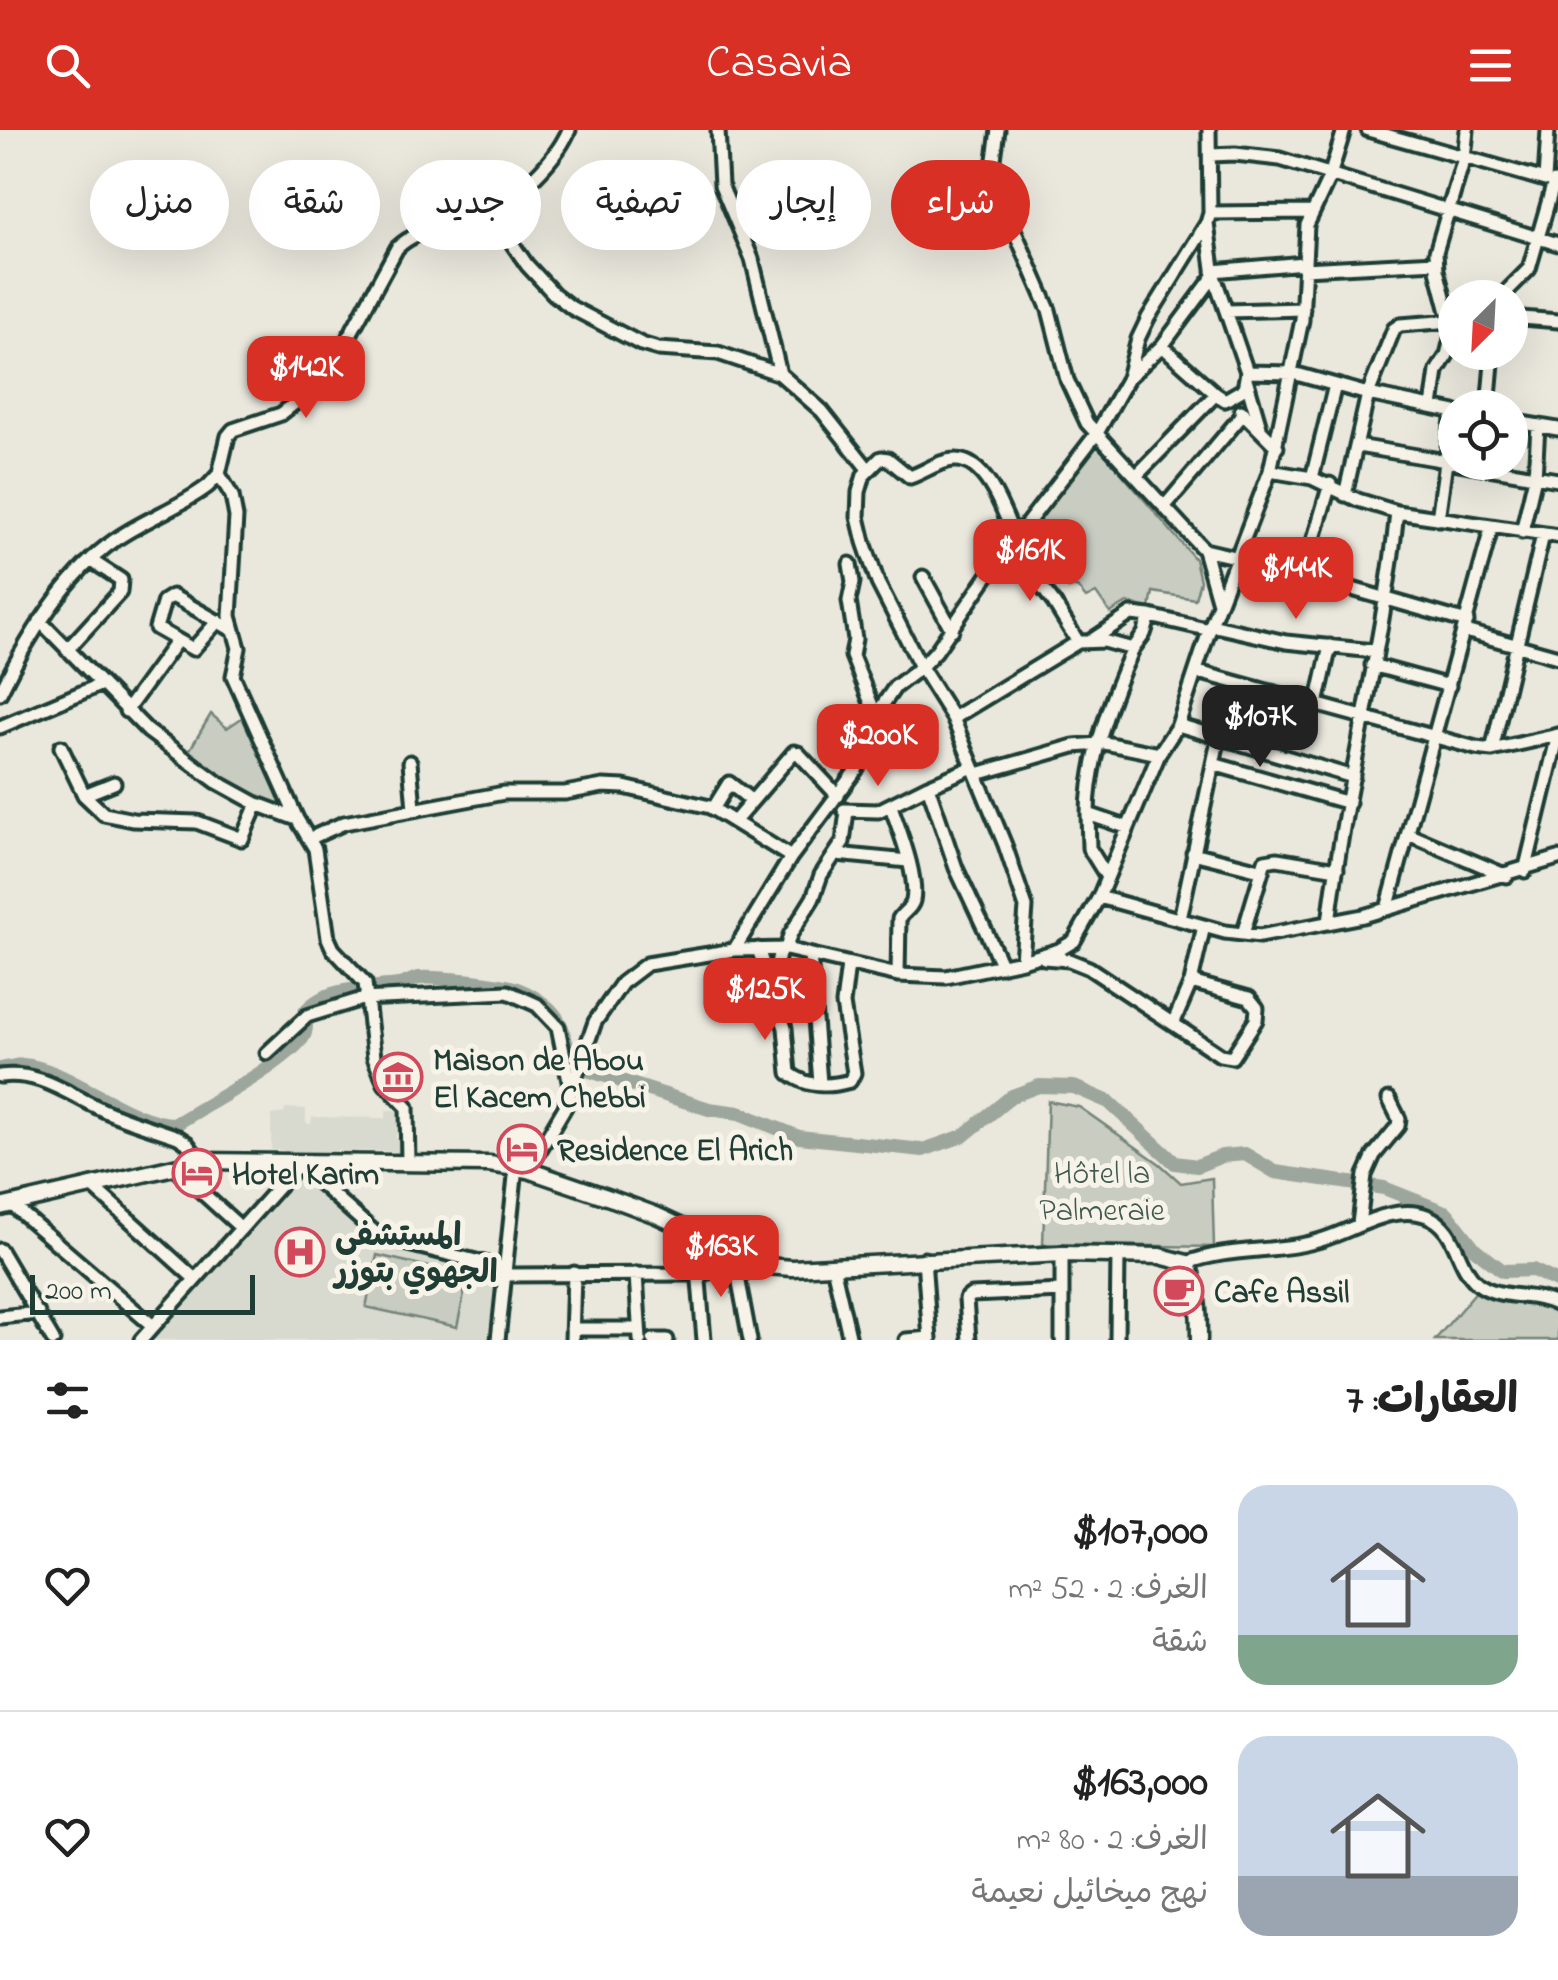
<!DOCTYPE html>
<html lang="ar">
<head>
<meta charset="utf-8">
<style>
  :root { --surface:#fff; --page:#f2f2f2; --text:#222; --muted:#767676; --line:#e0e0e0; --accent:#d93025 }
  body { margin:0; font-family:"Indie Flower","Playpen Sans Arabic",sans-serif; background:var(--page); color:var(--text); direction:rtl; height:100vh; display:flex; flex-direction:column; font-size:38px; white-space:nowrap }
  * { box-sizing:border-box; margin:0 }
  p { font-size:32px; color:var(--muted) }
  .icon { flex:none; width:55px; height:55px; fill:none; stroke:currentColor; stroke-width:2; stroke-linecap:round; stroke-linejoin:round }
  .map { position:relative; height:1210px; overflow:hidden; direction:ltr }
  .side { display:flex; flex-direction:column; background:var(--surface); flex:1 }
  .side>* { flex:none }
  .hud { position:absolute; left:30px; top:30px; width:1000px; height:90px; direction:rtl; display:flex; gap:20px }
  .needle { width:65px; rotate:204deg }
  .controls { position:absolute; left:1438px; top:150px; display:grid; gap:20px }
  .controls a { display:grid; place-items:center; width:90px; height:90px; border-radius:50%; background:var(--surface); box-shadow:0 10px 40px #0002; font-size:50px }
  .scale { position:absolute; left:30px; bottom:25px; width:225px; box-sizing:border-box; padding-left:10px; border:5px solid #1f3d34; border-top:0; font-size:28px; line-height:35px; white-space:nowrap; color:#1f3d34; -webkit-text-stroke:8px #f7f3e8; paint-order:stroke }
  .price { position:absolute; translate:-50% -85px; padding:0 22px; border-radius:20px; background:var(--accent); color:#fff; font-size:32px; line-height:65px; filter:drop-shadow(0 2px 5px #0008) }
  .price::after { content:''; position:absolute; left:50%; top:60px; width:30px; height:22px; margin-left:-15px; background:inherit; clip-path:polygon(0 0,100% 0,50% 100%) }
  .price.selected { background:#222; color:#fff }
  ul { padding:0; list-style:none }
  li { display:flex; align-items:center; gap:30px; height:250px; padding:0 40px }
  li+li { border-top:2px solid var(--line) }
  li span { display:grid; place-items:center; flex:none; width:280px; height:200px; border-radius:30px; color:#555 }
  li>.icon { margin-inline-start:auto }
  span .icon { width:120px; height:120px; fill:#fffc; stroke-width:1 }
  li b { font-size:42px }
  h2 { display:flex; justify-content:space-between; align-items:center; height:120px; padding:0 40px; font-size:42px }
  .pill { padding:0 35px; border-radius:45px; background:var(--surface); box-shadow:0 10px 40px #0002; font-size:35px; line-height:90px }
  .pill.selected { background:var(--accent); color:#fff }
  header { display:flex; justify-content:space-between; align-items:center; height:130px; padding:0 40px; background:var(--accent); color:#fff; font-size:45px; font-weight:600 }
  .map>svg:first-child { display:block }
  .built { fill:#d9dacf }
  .green { fill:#c8ccc1; stroke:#74847a; stroke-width:2.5 }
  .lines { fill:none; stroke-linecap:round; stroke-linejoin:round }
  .river { stroke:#9ca69c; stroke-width:14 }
  .minor-casing { stroke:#1f3d34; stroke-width:19 }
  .major-casing { stroke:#1f3d34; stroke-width:21 }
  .minor { stroke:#f7f3e8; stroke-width:11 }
  .major { stroke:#f7f3e8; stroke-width:14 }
  .labels { text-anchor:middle; stroke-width:10; stroke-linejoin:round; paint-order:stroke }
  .poi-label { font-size:32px; font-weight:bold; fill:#1f3d34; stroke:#f7f3e8; text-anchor:start }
  .park-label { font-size:32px; fill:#415a50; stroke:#f7f3e8 }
</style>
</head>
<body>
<header><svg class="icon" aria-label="menu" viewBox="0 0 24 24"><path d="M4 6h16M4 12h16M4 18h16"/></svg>Casavia<svg class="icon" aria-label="search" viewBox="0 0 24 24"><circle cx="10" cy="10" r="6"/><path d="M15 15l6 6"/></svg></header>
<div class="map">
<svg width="1558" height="1210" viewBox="0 0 1558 1210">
  <rect width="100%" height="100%" fill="#eae8dd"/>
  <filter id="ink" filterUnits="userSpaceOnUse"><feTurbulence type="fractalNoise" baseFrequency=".01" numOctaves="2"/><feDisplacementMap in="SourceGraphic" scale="20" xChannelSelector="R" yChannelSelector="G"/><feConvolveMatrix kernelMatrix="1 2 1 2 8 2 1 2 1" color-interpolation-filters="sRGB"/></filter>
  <g filter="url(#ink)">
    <!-- built -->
    <path class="built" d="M 285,978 L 306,979 L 306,993 L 311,994 L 312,987 L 386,988 L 386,980 L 404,980 L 403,1003 L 396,1004 L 396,1008 L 403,1008 L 403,1026 L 396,1026 L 395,1021 L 357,1021 L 357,1027 L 342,1026 L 339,1019 L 332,1025 L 301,1022 L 300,1025 L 284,1025 L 284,1020 L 271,1020 L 271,985 L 284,983 Z
      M 298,1042 L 379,1110 L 496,1142 L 490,1210 L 152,1210 Z"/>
    <!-- green -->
    <path class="green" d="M 1092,309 L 1195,429 L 1200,451 L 1195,469 L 1153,462 L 1150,478 L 1127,473 L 1110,483 L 1096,463 L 1086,468 L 1077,457 L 1069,459 L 1023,397 Z
      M 211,584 L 227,598 L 243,587 L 287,680 L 281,681 L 234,656 L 189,621 Z
      M 1048,971 L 1079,977 L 1160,1034 L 1181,1053 L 1212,1048 L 1214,1117 L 1043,1114 Z
      M 377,1125 L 468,1146 L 457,1197 L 366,1177 Z
      M 1484,1152 L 1490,1157 L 1558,1172 L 1558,1210 L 1435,1210 Z"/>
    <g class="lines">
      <!-- river -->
      <path class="river" d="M 0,939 C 7,938 16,935 23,935 C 68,938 130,995 176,994 C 209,973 275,939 300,911 C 308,903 306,893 305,882 C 325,856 369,859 398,855 C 406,854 412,849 419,848 C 435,846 494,853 511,857 C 523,860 535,867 545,875 C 574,898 559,925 581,938 L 709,979 L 739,983 L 799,1007 L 923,1020 L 963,1006 L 1012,966 L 1039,956 L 1074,957 L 1109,972 L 1175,1033 L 1197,1036 L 1222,1026 L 1245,1024 L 1275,1042 L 1384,1058 L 1447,1083 L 1475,1119 L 1503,1141 L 1533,1140 L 1558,1152"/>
      <!-- minor casing -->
      <g class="minor-casing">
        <path id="minor" d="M 718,0 L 721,55 L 752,129 L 780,244
          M 998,0 L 991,51 L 1006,61 L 1012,95 L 1049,180 L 1067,250 L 1087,293 L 1204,420 L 1219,473
          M 1368,0 L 1545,50 L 1548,0
          M 1210,25 L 1235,24 L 1280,29 L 1558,114
          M 490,81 L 527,135 L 554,164 L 572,178 L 641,214 L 658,219 L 718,223 L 780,244 L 822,281 L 868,339
          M 1210,83 L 1313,82
          M 1207,93 L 1214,146 L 1247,242
          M 1304,139 L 1436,132
          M 1213,141 L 1304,133
          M 1500,168 L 1529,139 L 1554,52
          M 1226,181 L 1303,179
          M 1510,187 L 1558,191
          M 1162,216 L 1216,264
          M 1128,248 L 1162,216 L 1214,146
          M 1247,252 L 1260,297
          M 1432,277 L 1437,241 L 1447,225 L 1453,201 L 1437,140 L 1436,122 L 1464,28 L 1467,0
          M 1488,278 L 1493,222
          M 1241,281 L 1277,317
          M 1510,291 L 1558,299
          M 1358,316 L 1558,350
          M 1270,341 L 1312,348 L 1358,370 L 1397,382 L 1558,406
          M 219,344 L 232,366 L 236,387 L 230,486 L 239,518 L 233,546 L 297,689 L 315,719 L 328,808 L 333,819 L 365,853 L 374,927 L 385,954 L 407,977 L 408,1033
          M 1137,345 L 1216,264 L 1225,270 L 1244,259 L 1247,242 L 1293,243 L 1368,264 L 1455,282
          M 1312,348 L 1335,255
          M 1345,365 L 1368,264 L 1394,199 L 1400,195 L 1452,191
          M 1165,376 L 1244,283
          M 1438,389 L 1453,282
          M 1522,402 L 1535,347 L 1538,296
          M 1015,409 C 1005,385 987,329 955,330 C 940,330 925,342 910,347 L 888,329 L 881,328 L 864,345 L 859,362 L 858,387 L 864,412 L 878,453 L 921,537 L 953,588 L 1005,715 L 1026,777 L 1022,831
          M 1010,415 L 1054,473 L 1078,512
          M 1204,420 L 1265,434 L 1467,492
          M 850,434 L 853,452 L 849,471 L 855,509 L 852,526 L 877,588
          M 1303,446 L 1330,354
          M 923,447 L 952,500
          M 40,491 L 148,601 L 217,652 L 257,674 L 297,689
          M 218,491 L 193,519 L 156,498 L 164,471 L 172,466 C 193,477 213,489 234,501
          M 1211,495 L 1286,512 L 1374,521
          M 1465,501 L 1558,527
          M 1092,510 L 1131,484 L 1150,486
          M 67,520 L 120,462 L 121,450 L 92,431
          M 1372,535 L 1449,556
          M 1198,542 L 1476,618 L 1492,620 L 1558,605
          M 0,563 C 26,510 66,444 115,410 C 145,389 179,378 208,356 L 219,344 L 228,306 L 233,300 L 281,284 L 326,249 L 397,118 C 418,97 445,100 471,90 C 508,76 553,36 569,0
          M 1317,574 L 1330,516
          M 126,581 L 176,512
          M 953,588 L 1078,512 L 1104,511 L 1133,519 L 1144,504 L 1150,486 L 1210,500
          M 1178,595 L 1353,647
          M 0,597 L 102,554
          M 1100,612 L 1159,624
          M 1243,613 L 1257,559
          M 61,617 L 84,665 L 104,684 L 133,690 L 197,692 L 242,709 L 257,674
          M 1492,620 L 1543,405
          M 410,632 L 414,679
          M 1213,634 L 1349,673
          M 973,637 L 928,656 L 956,738 L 1002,836
          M 977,644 L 1074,616 L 1099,614
          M 84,665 L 114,653
          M 891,676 C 899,700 918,746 913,771 C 911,779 903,782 899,789 L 898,845
          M 713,679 L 729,653 L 752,671
          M 844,680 L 878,681 L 928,656
          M 1088,684 C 1088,632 1111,565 1133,519
          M 735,691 L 794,622 L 798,623 L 838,666
          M 1408,704 L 1507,746
          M 311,708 L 344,693 L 504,663 L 565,663 L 603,656 L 624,657 L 710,677 L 791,727
          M 1193,723 L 1260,740
          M 836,724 L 908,731
          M 1525,741 L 1558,605
          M 1107,747 L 1089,718 L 1088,684 L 1126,697
          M 1099,767 L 1225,802 L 1260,806 L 1363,786 L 1558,728
          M 1387,779 L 1491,399
          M 1180,789 L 1219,606
          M 1329,793 C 1345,656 1383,519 1397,382
          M 1243,804 L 1265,731 L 1277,729 L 1337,739
          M 758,819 L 785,898 L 789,943 C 806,957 829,957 850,951 L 854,943 L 843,874 L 848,835
          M 786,819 L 790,805 L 813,768 L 821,745 L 843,712 L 847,681
          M 734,820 L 791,727 L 856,640 L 867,619 L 882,576 L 895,557 L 921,537 L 936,521 L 995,435 L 1097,303 L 1128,248 L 1138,209 L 1148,188 L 1207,93 L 1210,83 L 1209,0
          M 810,825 L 820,953
          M 1044,828 L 1069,830 L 1089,838 L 1220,925 L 1232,927 L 1256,890 L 1257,878 L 1249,868 L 1191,852
          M 772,859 L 780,819
          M 1173,894 L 1191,852 L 1204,796
          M 267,923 L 307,886 L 362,869 L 508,862 L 537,875 L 558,897 L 570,956
          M 0,946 C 41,941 67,964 103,980 C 127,991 153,998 178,1007 L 187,1013 L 200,1031
          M 296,1032 L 380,1107 L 504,1138
          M 174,1037 L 240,1097
          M 528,1040 L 565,977 L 595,892 L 622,853 L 647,834 L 734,820 L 786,819 L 898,845 L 946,847 L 1022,831 L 1059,820 L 1074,811 L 1099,767 L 1159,624 L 1178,595 L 1211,495 L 1270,341 L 1302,190 L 1307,95 L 1330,46 L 1344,0
          M 91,1055 L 195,1149
          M 11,1074 L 153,1196
          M 1359,1094 L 1365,1045 L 1374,1025 L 1398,996 L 1399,989 L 1389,969
          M 695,1104 L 704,1210
          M 0,1120 L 53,1210
          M 1062,1124 L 1062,1210
          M 924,1129 L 930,1210
          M 735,1131 L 750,1210
          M 1187,1133 C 1231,1116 1279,1124 1324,1109 C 1356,1099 1394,1073 1427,1086 C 1458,1098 1455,1134 1477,1153 C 1500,1171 1532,1161 1558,1175
          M 833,1136 L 850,1210
          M 636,1144 L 640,1210
          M 504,1145 L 689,1144 L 767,1136
          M 0,1187 L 38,1183
          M 572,1199 L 639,1199
          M 141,1210 L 299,1034
          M 498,1210 L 516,1037
          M 572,1210 L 574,1143
          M 653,1210 L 667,1210
          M 906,1210 L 930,1208
          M 969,1210 L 966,1169 L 971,1165 L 1062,1161
          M 1117,1210 L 1118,1124"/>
      </g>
      <!-- major casing -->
      <g class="major-casing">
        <path id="major" d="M 0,1077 L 200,1031 L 489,1034 L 528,1040 L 613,1069 L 656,1085 L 767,1136 L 792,1138 L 1062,1124 L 1160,1126 L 1187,1133 C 1198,1158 1199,1182 1199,1210"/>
      </g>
      <!-- minor -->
      <use href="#minor" class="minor"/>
      <!-- major -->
      <use href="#major" class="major"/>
    </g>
  </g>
  <!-- icons -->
  <defs>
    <g id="museum-ring" transform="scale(2.5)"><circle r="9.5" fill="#f7f3e8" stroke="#d1495b" stroke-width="1.5"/><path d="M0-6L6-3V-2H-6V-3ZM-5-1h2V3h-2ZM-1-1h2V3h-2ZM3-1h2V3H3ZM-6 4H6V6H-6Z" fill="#d1495b"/></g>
    <g id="hotel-ring" transform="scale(2.5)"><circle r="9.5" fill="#f7f3e8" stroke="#d1495b" stroke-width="1.5"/><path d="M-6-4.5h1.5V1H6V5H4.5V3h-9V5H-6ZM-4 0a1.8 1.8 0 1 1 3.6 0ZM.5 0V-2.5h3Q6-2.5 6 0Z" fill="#d1495b"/></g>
    <g id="hospital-ring" transform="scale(2.5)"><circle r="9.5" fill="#f7f3e8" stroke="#d1495b" stroke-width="1.5"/><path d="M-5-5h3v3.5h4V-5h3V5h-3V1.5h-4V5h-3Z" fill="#d1495b"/></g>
    <g id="cafe-ring" transform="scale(2.5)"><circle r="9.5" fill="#f7f3e8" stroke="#d1495b" stroke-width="1.5"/><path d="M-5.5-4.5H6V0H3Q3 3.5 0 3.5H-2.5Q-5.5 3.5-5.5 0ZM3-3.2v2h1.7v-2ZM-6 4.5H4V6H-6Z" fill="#d1495b"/></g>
  </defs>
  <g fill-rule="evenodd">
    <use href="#museum-ring" x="398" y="947"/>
    <use href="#hotel-ring" x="522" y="1019"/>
    <use href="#hotel-ring" x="197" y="1043"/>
    <use href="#hospital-ring" x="300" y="1122"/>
    <use href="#cafe-ring" x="1179" y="1161"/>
  </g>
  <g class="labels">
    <!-- poi labels -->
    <g class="poi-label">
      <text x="433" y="940">Maison de Abou<tspan x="433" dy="37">El Kacem Chebbi</tspan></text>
      <text x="557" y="1030">Residence El Arich</text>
      <text x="232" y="1054">Hotel Karim</text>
      <text x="335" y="1115">المستشفى<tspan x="335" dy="37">الجهوي بتوزر</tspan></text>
      <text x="1214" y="1172">Cafe Assil</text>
    </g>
    <!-- park labels -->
    <g class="park-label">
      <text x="1102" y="1053">Hôtel la<tspan x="1102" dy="37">Palmeraie</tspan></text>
    </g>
  </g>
</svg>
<div class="controls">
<a><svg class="needle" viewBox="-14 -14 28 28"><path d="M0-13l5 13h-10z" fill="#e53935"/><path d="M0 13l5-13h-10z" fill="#767676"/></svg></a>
<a><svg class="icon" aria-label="locate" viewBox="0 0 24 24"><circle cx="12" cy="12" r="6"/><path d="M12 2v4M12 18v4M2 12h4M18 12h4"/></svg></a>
</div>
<div class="scale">200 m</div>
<b class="price" style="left:306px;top:291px">$142K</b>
<b class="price" style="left:1030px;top:474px">$161K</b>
<b class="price" style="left:1296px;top:492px">$144K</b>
<b class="price selected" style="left:1260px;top:640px">$107K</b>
<b class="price" style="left:878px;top:659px">$200K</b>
<b class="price" style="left:765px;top:913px">$125K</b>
<b class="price" style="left:721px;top:1170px">$163K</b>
<div class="hud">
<a class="pill selected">شراء</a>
<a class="pill">إيجار</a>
<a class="pill">تصفية</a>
<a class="pill">جديد</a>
<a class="pill">شقة</a>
<a class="pill">منزل</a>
</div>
</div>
<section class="side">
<h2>العقارات: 7<svg class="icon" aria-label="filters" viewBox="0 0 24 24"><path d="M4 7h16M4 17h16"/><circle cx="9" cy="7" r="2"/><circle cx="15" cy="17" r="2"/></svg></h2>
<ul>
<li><span style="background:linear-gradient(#c9d6e8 75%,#7fa58c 0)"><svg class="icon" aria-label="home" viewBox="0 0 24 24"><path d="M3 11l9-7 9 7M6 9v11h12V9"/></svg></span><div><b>$107,000</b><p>الغرف: 2 · 52 m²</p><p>شقة</p></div><svg class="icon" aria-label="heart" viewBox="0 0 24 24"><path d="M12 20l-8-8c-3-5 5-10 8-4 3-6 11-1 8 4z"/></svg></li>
<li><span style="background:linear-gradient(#c9d6e8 70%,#9aa5b1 0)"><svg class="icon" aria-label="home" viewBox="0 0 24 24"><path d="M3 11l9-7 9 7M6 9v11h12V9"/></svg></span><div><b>$163,000</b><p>الغرف: 2 · 80 m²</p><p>نهج ميخائيل نعيمة</p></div><svg class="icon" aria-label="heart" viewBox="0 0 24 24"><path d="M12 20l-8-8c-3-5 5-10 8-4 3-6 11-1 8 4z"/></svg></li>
</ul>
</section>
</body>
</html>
